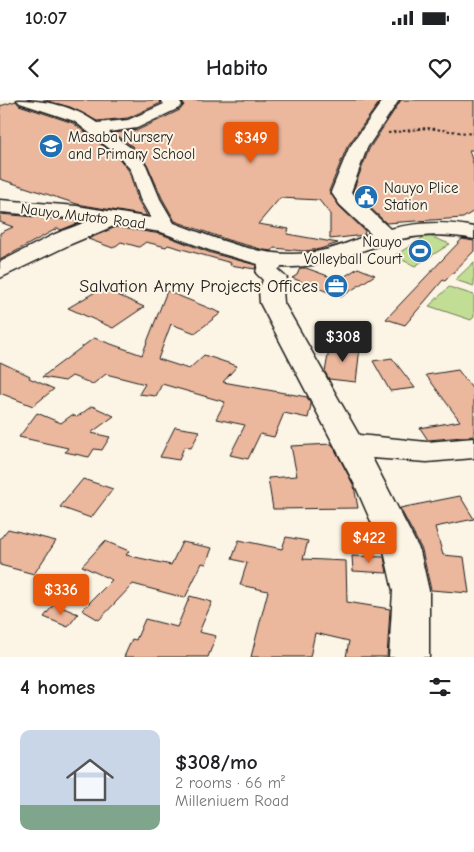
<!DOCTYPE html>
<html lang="en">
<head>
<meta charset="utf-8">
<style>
  :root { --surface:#fff; --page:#f2f2f2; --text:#202124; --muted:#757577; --line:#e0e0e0; --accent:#ea580c }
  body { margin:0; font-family:"Comic Neue",sans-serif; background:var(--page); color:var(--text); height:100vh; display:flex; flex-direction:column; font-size:19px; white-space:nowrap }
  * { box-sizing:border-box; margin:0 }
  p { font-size:16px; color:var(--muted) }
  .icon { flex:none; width:28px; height:28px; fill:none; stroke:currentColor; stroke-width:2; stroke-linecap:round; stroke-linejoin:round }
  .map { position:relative; height:557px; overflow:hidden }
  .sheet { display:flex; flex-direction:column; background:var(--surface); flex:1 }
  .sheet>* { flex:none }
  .price { position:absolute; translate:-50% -42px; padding:0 11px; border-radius:5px; background:var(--accent); color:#fff; font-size:16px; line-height:32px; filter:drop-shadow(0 1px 2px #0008) }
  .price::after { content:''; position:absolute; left:50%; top:30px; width:15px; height:11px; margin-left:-8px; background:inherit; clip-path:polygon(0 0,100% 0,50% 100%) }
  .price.current { background:#222; color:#fff }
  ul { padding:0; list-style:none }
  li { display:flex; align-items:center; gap:15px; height:125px; padding:0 20px }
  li+li { border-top:1px solid var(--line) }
  li span { display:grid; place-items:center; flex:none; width:140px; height:100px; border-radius:10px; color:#555 }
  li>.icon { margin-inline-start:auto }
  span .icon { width:60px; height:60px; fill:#fffc; stroke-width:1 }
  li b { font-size:21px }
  h2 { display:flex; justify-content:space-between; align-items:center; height:60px; padding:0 20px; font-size:21px }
  .status { display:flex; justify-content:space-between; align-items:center; height:35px; padding:0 25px; background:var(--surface); direction:ltr }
  .status svg { height:14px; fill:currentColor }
  header { display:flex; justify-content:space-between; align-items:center; height:65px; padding:0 20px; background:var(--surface); font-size:22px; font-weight:800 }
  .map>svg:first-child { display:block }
  .green { fill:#c2dd94; stroke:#6f7c58 }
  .building { fill:#ebb79d; stroke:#1c1c1c }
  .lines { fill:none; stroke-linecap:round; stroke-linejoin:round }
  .minor-casing { stroke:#1c1c1c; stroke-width:3 }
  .path { stroke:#1c1c1c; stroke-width:2; stroke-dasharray:2.5 2.5; stroke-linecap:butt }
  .minor { fill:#fcf5e5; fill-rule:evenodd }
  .labels { text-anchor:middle; stroke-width:4; stroke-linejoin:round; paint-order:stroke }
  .far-poi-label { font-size:15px; fill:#1c1c1c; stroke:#fcf5e5; text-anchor:start }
  .far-street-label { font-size:15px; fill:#1c1c1c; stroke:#fcf5e5 }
  .poi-label { font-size:18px; fill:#1c1c1c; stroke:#fcf5e5; text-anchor:end }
</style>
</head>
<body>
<div class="status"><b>10:07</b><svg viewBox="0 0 49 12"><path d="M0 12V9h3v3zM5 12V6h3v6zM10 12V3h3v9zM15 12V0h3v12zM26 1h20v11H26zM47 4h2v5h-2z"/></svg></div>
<header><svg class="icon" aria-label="back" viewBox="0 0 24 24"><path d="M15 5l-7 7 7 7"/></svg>Habito<svg class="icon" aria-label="heart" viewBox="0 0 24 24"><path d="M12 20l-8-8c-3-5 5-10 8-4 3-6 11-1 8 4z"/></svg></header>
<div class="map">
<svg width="474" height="557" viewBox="0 0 474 557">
  <rect width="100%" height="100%" fill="#fcf5e5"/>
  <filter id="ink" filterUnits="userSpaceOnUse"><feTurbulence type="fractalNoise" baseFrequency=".02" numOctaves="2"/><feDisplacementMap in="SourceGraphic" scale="10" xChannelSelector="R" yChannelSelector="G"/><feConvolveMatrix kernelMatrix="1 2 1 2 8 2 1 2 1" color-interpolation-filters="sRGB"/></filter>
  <g filter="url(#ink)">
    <!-- green -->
    <path class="green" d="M 427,135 L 450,144 L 415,166 L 394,156 Z
      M 474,162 L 474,186 L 455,180 Z
      M 449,187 L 474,195 L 474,217 L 471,220 L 429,206 Z"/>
    <!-- building -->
    <path class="building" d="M 43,0 L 158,0 L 161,3 L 128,18 L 97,21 L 70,7 Z
      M 181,0 L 381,0 L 347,47 L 329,91 L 339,106 L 365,131 L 364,135 L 330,139 L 330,114 L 319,100 L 280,98 L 258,124 L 289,129 L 287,134 L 338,143 L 320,149 L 304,151 L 274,148 L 272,151 L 264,150 L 228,140 L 175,121 L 162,98 L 147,64 L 132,46 L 114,33 L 138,30 L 180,10 L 184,5 Z
      M 401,0 L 474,0 L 474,50 L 469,50 L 474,66 L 474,111 L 463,118 L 386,123 L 353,91 L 369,49 Z
      M 16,1 L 19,5 L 73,23 L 118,57 L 129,71 L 138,100 L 147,116 L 77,104 L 0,79 L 0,6 Z
      M 0,114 L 83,121 L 61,130 L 58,128 L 0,160 L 0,133 L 13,127 L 0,122 Z
      M 116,127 L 161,134 L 211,153 L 256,165 L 255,169 L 230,165 L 231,163 L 168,145 L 166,147 L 146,142 L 139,147 L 121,142 L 113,148 L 88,139 Z
      M 462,139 L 474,141 L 474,151 L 445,181 L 443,180 L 405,225 L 386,219 Z
      M 300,168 L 306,168 L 339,180 L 358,168 L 375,175 L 341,197 L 292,178 L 297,175 Z
      M 102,188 L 120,196 L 144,207 L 113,228 L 68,208 Z
      M 167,191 L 221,213 L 195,233 L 171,224 L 158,259 L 189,269 L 204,255 L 237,266 L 223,282 L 307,297 L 311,305 L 308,318 L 284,313 L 274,337 L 260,334 L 248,359 L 230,355 L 245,325 L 216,319 L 225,302 L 162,284 L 156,296 L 139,294 L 145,284 L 106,274 L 93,284 L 72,276 L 65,281 L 42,277 L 94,238 L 142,255 Z
      M 330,244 L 360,247 L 356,282 L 329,279 L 325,272 Z
      M 392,258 L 415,288 L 390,291 L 373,261 Z
      M 0,262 L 30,276 L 29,278 L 54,289 L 33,306 L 0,293 Z
      M 458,270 L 474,291 L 474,336 L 428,340 L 420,328 L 460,321 L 426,275 Z
      M 92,306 L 114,316 L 91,333 L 110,337 L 102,350 L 94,349 L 89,357 L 65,352 L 68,348 L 19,337 L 37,313 L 61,323 L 72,315 L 77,317 Z
      M 175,327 L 200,331 L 191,348 L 184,347 L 179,360 L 160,357 Z
      M 332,344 L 354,386 L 358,408 L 273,409 L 268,378 L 297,376 L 291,346 Z
      M 83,379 L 113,389 L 91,418 L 60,407 Z
      M 460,396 L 474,419 L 435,427 L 443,455 L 464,457 L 469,493 L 431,490 L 422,450 L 400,408 Z
      M 8,429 L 56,441 L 34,474 L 0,465 L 0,439 Z
      M 286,437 L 308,441 L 303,459 L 346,461 L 347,502 L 390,509 L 387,557 L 346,557 L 349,541 L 315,533 L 310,557 L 251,557 L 268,491 L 240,485 L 247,463 L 232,459 L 239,440 L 282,449 Z
      M 105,441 L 129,451 L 126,455 L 171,465 L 182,442 L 212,448 L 206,464 L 202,463 L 185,498 L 133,484 L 99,520 L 82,510 L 112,480 L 82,466 Z
      M 352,456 L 384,457 L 387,473 L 353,471 Z
      M 190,496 L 212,502 L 199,532 L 216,536 L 208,557 L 124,557 L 132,539 L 136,540 L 145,519 L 177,527 Z
      M 54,504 L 78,514 L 68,527 L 44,517 Z"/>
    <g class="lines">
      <!-- minor casing -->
      <g class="minor-casing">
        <path id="minor" d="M 17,0 C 45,0 74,6 97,23 L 128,20 L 164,4 L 160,0 L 179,0 L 182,5 L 179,8 L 137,28 L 109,32 L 131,48 L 146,65 L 160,99 L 174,123 C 220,140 270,162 320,151 C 337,148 354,140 371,134 L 340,105 L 331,92 L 349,48 L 383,0 L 399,0 L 367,48 L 351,92 L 390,129 C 419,122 445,121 474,127 L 474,139 C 449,134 426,134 401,139 C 360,149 324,169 281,167 L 278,170 L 287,178 L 283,190 L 284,203 L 359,335 L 427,342 L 474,338 L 474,358 L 427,362 L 372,358 L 420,451 L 429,491 L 429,557 L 389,557 L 393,491 L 384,451 L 355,385 L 260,203 L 259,190 L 263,180 L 256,173 L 258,164 L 212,151 L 161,132 L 116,125 L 71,144 L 0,178 L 0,162 L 55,134 L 91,120 L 0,112 L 0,100 L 77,106 L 151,118 L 140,99 L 131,70 L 119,56 L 74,21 L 20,3 Z"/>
      </g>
      <!-- path -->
      <path class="path" d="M 388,33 L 427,28 L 474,34"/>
      <!-- minor -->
      <use href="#minor" class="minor"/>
    </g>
  </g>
  <!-- icons -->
  <defs>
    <g id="school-disc" transform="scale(1.25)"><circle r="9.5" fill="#1f6fb2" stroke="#fcf5e5"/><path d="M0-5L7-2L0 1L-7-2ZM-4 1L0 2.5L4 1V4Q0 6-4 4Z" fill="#fff"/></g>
    <g id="civic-disc" transform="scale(1.25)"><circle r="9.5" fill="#1f6fb2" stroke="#fcf5e5"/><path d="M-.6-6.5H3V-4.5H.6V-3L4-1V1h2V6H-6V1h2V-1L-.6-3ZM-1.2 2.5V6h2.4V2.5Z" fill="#fff"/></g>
    <g id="stadium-disc" transform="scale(1.25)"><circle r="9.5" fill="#1f6fb2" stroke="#fcf5e5"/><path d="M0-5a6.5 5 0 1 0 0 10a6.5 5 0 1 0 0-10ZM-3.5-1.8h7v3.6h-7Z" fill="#fff"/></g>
    <g id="office-disc" transform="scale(1.25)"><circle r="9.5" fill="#1f6fb2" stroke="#fcf5e5"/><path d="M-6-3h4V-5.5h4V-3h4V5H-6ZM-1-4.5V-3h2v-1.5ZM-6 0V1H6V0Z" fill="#fff"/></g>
  </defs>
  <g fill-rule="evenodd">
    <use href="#school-disc" x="51" y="46"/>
    <use href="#civic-disc" x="366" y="97"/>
    <use href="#stadium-disc" x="420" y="151"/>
    <use href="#office-disc" x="336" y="186"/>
  </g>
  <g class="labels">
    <!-- far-poi labels -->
    <g class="far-poi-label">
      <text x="68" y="42">Masaba Nursery<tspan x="68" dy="17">and Primary School</tspan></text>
      <text x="384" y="93">Nauyo Plice<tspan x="384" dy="17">Station</tspan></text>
      <text x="402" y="147" text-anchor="end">Nauyo<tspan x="402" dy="17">Volleyball Court</tspan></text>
    </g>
    <!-- far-street labels -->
    <g class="far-street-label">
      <text transform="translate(83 116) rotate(7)" y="5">Nauyo Mutoto Road</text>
    </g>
    <!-- poi labels -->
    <g class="poi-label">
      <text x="318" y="192">Salvation Army Projects Offices</text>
    </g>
  </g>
</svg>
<b class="price" style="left:251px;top:64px">$349</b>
<b class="price current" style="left:343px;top:263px">$308</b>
<b class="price" style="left:369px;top:464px">$422</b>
<b class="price" style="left:61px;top:516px">$336</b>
</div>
<section class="sheet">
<h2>4 homes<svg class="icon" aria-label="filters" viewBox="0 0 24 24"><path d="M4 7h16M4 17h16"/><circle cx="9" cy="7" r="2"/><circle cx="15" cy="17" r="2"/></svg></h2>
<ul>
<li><span style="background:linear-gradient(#c9d6e8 75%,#7fa58c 0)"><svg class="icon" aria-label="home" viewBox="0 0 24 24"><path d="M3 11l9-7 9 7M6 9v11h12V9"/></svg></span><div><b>$308/mo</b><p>2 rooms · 66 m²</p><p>Milleniuem Road</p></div></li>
</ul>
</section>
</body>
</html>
